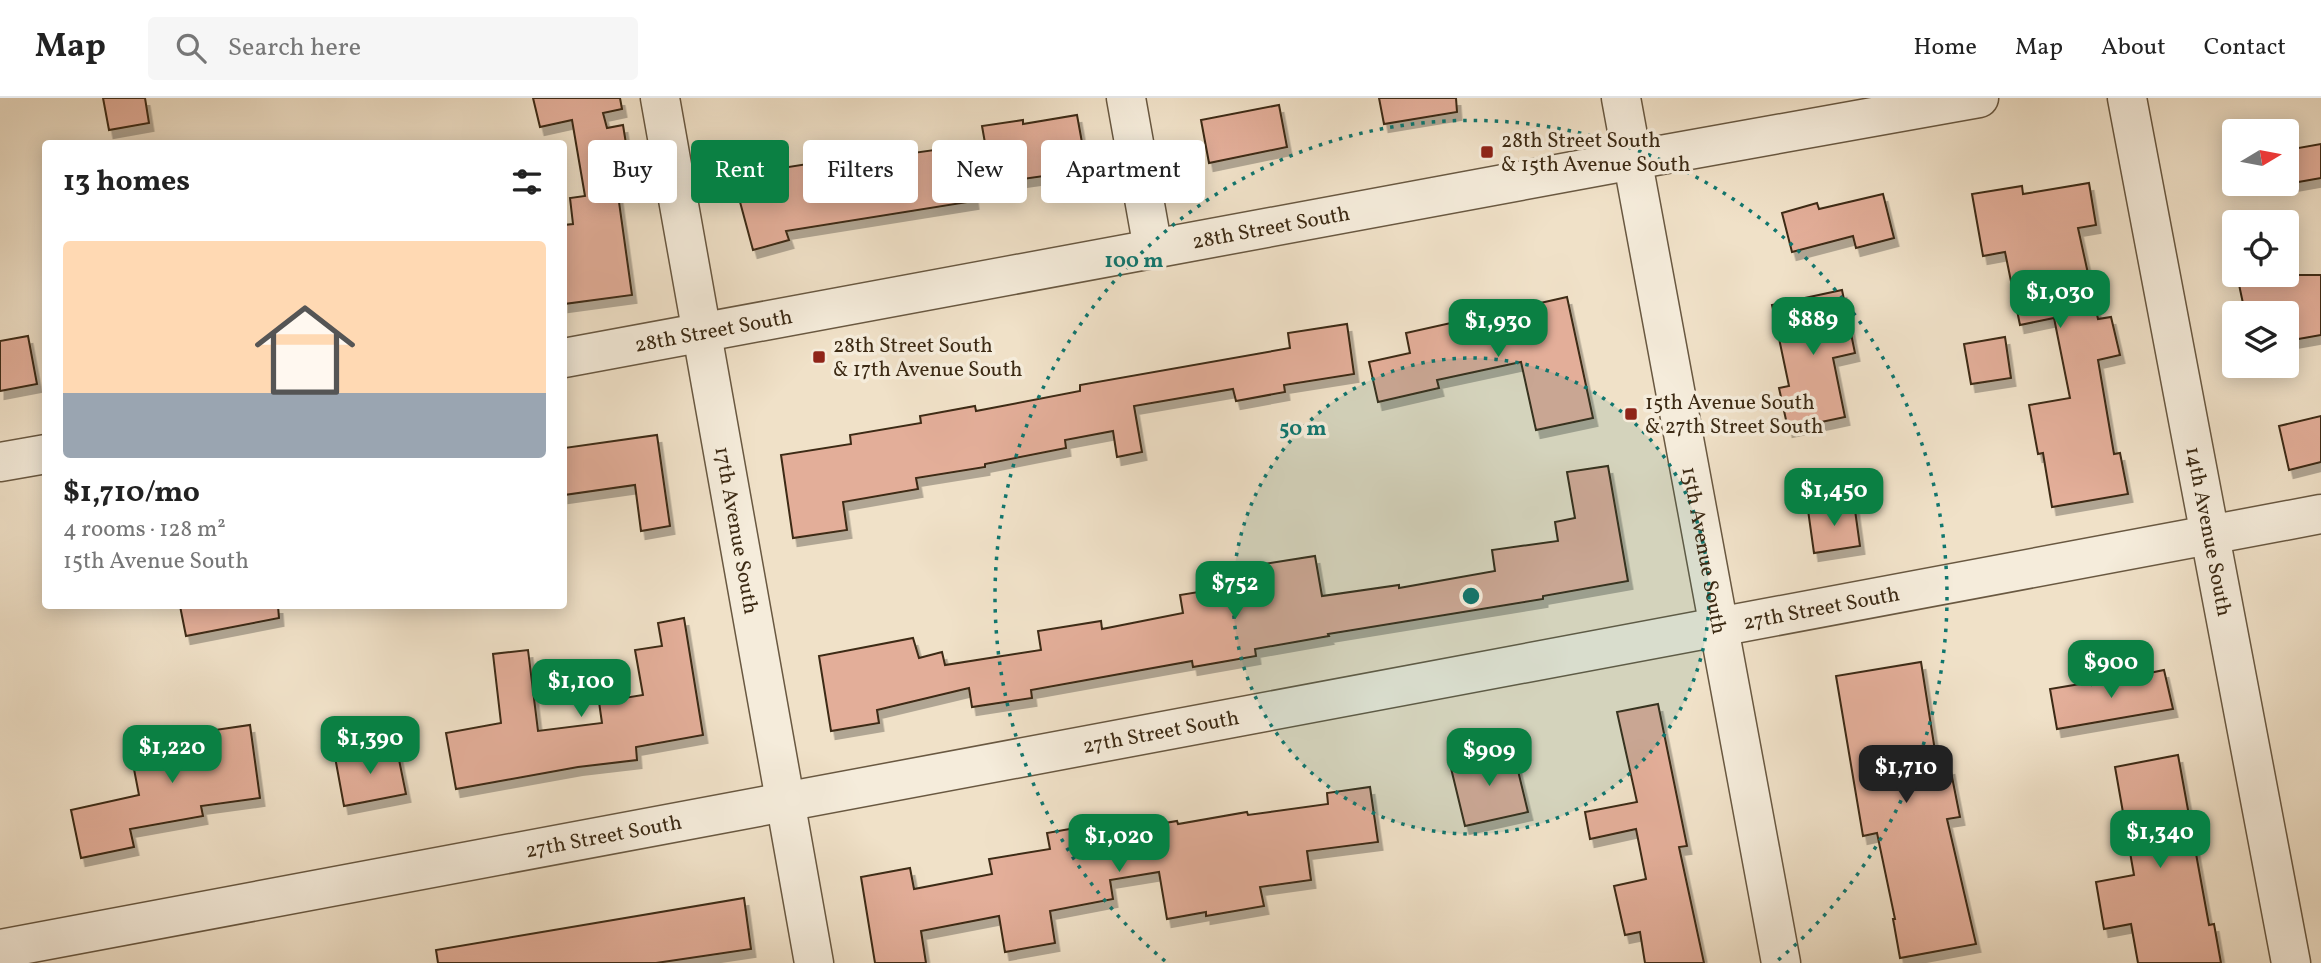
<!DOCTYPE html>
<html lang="en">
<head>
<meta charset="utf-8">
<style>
  :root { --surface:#fff; --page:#f6f6f6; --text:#222; --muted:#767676; --line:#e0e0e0; --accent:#0b8043 }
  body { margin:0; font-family:Vollkorn,serif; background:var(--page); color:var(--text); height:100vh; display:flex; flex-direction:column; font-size:26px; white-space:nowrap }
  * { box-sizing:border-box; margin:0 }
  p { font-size:23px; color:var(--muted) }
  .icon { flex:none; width:38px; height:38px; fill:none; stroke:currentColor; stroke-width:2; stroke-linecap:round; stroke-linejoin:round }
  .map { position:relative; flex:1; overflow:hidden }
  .drawer { position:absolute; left:42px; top:42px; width:525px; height:469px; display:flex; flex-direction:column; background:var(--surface); border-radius:7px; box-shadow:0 4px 18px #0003 }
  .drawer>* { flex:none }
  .top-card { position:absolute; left:588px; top:42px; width:665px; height:63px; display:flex; gap:14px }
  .needle { width:46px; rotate:80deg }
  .controls { position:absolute; left:2222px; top:21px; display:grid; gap:14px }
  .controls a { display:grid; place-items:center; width:77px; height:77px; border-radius:7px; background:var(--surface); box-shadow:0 4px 18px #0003; font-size:35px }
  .price { position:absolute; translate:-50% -60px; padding:0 16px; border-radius:14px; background:var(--accent); color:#fff; font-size:23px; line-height:46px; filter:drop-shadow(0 2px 4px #0008) }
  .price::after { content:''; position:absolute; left:50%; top:42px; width:21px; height:16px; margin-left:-10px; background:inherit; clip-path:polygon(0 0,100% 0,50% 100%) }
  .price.selected { background:#222; color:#fff }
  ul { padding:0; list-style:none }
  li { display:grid; align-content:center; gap:14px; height:371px; padding:0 21px }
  li span { display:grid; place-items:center; height:217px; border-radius:7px; color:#555 }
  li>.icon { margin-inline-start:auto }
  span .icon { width:126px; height:126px; fill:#fffc; stroke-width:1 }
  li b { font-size:30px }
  h2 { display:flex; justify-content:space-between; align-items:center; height:84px; padding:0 21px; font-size:30px }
  .chip { padding:0 24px; border-radius:7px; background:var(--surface); box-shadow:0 4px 18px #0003; font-size:24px; line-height:63px }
  .chip.selected { background:var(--accent); color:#fff }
  header { display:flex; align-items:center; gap:42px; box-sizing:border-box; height:98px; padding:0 35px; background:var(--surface); border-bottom:2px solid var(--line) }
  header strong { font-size:33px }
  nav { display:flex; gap:38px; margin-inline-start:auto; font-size:24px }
  .search { width:490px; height:63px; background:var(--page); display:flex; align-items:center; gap:18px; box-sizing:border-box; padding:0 24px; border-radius:7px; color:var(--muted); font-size:26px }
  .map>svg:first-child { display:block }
  .building { fill:#e3ae99; stroke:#3c2a14; stroke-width:2; filter:url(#shadow) }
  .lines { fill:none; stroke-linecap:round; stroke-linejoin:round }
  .minor-casing { stroke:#695841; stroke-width:41 }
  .minor { stroke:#f5ecdb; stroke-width:38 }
  .ring { fill:none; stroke:#0f766e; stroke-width:3.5; stroke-dasharray:3.5 7 }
  .poi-dot { fill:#8f2418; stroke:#f5ecdb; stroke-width:2.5 }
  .labels { text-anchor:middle; stroke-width:7; stroke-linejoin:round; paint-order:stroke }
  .poi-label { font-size:21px; fill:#3c2a14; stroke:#f5ecdb; text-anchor:start }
  .street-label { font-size:21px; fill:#3c2a14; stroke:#f5ecdb }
  .centre { fill:#0f766e; stroke:#f5ecdb; stroke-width:3.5 }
  .ring-label { font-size:21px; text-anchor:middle; font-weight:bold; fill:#0f766e; stroke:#f5ecdb; stroke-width:7; stroke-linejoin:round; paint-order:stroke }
</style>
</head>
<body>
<header>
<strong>Map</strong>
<div class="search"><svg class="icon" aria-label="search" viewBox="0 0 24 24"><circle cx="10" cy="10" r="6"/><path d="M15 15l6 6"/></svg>Search here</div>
<nav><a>Home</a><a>Map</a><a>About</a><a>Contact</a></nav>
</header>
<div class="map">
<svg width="2321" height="865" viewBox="0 0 2321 865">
  <defs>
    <filter id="shadow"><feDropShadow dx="4.5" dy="8" stdDeviation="0" flood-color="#0004"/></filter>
  </defs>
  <rect width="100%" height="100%" fill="#f0e1c8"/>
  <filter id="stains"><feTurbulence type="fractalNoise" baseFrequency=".00286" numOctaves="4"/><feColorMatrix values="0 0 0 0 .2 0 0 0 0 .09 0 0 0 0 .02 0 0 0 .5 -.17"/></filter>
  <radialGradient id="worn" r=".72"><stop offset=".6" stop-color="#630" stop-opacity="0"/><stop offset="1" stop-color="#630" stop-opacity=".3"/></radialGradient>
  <!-- building -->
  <path class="building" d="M 103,0 L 145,0 L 149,25 L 109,32 Z
    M 533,0 L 620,0 L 622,11 L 603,15 L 607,30 L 623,27 L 628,58 L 613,61 L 632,197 L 564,206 L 564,127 L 573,126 L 570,100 L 585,98 L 572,22 L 540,29 Z
    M 1379,0 L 1456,0 L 1457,14 L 1384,26 Z
    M 1279,7 L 1287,49 L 1209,65 L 1201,22 Z
    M 1077,17 L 1087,72 L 972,88 L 974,103 L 786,133 L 789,142 L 753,152 L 733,78 L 769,69 L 770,72 L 884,54 L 885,59 L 985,45 L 982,28 L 1023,22 L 1023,26 Z
    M 2321,46 L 2321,80 L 2287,86 L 2287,52 Z
    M 2089,85 L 2096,127 L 2078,130 L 2098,221 L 2111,219 L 2120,257 L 2098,262 L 2114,356 L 2120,355 L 2128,396 L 2052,409 L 2043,355 L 2038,356 L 2029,307 L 2070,300 L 2054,220 L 2020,227 L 2005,154 L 1983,158 L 1972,96 L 2022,88 L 2023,96 Z
    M 1883,96 L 1894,140 L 1856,150 L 1853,138 L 1792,154 L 1782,115 L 1817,105 L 1819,111 Z
    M 2237,177 L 2321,177 L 2321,237 L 2287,243 L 2287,215 L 2245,215 Z
    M 1842,192 L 1855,255 L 1833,260 L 1845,319 L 1788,331 L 1779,290 L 1789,288 L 1772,207 Z
    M 1567,199 L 1593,320 L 1536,332 L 1521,264 L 1437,282 L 1439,290 L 1378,304 L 1369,264 L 1410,255 L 1406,235 Z
    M 1347,226 L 1354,276 L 1284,287 L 1285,294 L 1236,303 L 1233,291 L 1134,308 L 1142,354 L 1117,359 L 1113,333 L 1065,342 L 1066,350 L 985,366 L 985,369 L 916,380 L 918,391 L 843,404 L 847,432 L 793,440 L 781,357 L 851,346 L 850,337 L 921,325 L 920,318 L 975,308 L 976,313 L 1080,293 L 1080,287 L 1290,250 L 1288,235 Z
    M 28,238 L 37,286 L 0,293 L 0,243 Z
    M 2005,239 L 2011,280 L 1971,286 L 1964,246 Z
    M 2321,318 L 2321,364 L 2289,372 L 2279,328 Z
    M 657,337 L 670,428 L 641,433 L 635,387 L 564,397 L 564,350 Z
    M 1608,368 L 1628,483 L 1543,498 L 1543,501 L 1328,536 L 1329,538 L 1255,551 L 1256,558 L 1193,569 L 1192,563 L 1031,592 L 1032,600 L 972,609 L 969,590 L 877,612 L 879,625 L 831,633 L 819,558 L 913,540 L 919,560 L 942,554 L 945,567 L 1041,552 L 1038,533 L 1101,523 L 1102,531 L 1183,515 L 1180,497 L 1260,484 L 1257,467 L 1315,458 L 1322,498 L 1399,487 L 1399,490 L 1495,473 L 1492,452 L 1558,443 L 1555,424 L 1575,420 L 1567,374 Z
    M 1854,405 L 1860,448 L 1814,455 L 1808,412 Z
    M 180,508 L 278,508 L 279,520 L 186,538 Z
    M 684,520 L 703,637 L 636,649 L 637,662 L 578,669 L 456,691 L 446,635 L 501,625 L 493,556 L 528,552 L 538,633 L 602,625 L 599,604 L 643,597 L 635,552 L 662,548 L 658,525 Z
    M 1921,564 L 1938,672 L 1950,669 L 1960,719 L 1947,721 L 1976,846 L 1900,860 L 1893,821 L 1895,821 L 1877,735 L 1863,738 L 1836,578 Z
    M 2164,572 L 2173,611 L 2057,631 L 2050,591 L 2092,584 L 2092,587 Z
    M 1658,606 L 1687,748 L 1679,749 L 1704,865 L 1645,865 L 1640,834 L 1625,837 L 1614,788 L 1646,781 L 1636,731 L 1590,741 L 1585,714 L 1637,704 L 1617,614 Z
    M 250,627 L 260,700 L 201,708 L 203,718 L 130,731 L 134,749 L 81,760 L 71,712 L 139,697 L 128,640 L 186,629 L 188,636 Z
    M 396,647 L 406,696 L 344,708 L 335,659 Z
    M 1513,652 L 1528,714 L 1465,728 L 1450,666 Z
    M 2178,657 L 2209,827 L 2214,826 L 2221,865 L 2138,865 L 2131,826 L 2104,831 L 2096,784 L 2134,777 L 2115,669 Z
    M 1370,689 L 1378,744 L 1307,753 L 1311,782 L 1260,789 L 1264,808 L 1206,818 L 1206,814 L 1167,821 L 1159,774 L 1110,782 L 1113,801 L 1050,813 L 1055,845 L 1005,854 L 999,818 L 921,833 L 926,865 L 875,865 L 861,779 L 910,770 L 914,791 L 992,776 L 989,761 L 1050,751 L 1047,735 L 1098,726 L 1101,736 L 1177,723 L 1178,726 L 1247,714 L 1248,717 L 1328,706 L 1327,695 Z
    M 744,800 L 751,851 L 656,865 L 438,865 L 436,852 Z"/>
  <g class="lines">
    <!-- minor casing -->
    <g class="minor-casing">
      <g id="minor">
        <path id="s1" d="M 660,0 L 814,865"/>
        <path d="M 1126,0 L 1153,151"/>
        <path id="s2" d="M 1621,0 L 1781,865"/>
        <path id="s3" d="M 2127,0 L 2291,865"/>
        <path id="s4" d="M 564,260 L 1633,62 L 1979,0"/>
        <path d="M 0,364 L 46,356"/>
        <path id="s5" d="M 0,851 L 2321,416"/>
      </g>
    </g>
    <!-- minor -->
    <use href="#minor" class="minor"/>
  </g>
  <!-- distance rings -->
  <circle cx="1471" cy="498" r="238" fill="#0f766e" fill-opacity=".12"/>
  <g class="ring">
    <circle cx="1471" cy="498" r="238"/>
    <path d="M1165 863A476 476 0 1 1 1777 863"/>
  </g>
  <!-- markers -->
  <g class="poi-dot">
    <rect x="1480" y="47" width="14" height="14" rx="3.5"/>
    <rect x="812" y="252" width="14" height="14" rx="3.5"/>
    <rect x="1624" y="309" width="14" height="14" rx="3.5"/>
  </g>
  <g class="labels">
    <!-- poi labels -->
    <g class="poi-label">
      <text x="1501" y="49">28th Street South<tspan x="1501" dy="24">&amp; 15th Avenue South</tspan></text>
      <text x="833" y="254">28th Street South<tspan x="833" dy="24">&amp; 17th Avenue South</tspan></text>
      <text x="1645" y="311">15th Avenue South<tspan x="1645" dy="24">&amp; 27th Street South</tspan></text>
    </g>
    <!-- street labels -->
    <g class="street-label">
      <text dy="7" stroke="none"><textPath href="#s4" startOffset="719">28th Street South</textPath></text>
      <text dy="7" stroke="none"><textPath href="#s4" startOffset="152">28th Street South</textPath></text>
      <text dy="7" stroke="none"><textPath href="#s1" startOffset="439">17th Avenue South</textPath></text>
      <text dy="7" stroke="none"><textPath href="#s3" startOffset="441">14th Avenue South</textPath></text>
      <text dy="7" stroke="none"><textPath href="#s2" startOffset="460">15th Avenue South</textPath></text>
      <text dy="7" stroke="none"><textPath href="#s5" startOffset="1853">27th Street South</textPath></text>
      <text dy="7" stroke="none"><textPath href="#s5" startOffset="1181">27th Street South</textPath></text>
      <text dy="7" stroke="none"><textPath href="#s5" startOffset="614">27th Street South</textPath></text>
    </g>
  </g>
  <circle cx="1471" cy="498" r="10" class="centre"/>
  <g class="ring-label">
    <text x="1134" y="169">100 m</text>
    <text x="1303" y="337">50 m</text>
  </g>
  <rect width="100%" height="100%" filter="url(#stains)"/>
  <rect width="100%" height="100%" fill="url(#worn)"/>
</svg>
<div class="controls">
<a><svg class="needle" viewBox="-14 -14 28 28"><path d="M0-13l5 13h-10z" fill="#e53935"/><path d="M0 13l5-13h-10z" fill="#767676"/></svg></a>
<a><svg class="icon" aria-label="locate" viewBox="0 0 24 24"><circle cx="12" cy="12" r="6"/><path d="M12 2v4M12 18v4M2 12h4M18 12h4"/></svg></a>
<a><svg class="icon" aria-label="layers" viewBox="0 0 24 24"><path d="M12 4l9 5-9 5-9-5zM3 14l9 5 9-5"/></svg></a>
</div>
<b class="price" style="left:2060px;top:232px">$1,030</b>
<b class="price" style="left:1813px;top:259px">$889</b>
<b class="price" style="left:1498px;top:261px">$1,930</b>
<b class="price" style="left:1834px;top:430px">$1,450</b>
<b class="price" style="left:1235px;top:523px">$752</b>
<b class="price" style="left:2111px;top:602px">$900</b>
<b class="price" style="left:581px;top:621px">$1,100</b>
<b class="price" style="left:370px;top:678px">$1,390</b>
<b class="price" style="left:172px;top:687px">$1,220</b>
<b class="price" style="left:1489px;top:690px">$909</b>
<b class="price selected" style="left:1906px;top:707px">$1,710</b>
<b class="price" style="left:2160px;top:772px">$1,340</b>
<b class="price" style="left:1119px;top:776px">$1,020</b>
<div class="top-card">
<a class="chip">Buy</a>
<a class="chip selected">Rent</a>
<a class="chip">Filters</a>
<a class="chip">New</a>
<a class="chip">Apartment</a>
</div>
<section class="drawer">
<h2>13 homes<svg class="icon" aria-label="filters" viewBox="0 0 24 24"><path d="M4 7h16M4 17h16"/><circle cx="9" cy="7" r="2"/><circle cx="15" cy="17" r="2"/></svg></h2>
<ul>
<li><span style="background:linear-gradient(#ffd9b3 70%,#9aa5b1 0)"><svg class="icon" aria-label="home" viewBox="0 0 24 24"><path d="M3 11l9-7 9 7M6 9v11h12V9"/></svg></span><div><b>$1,710/mo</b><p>4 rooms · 128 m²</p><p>15th Avenue South</p></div></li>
</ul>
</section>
</div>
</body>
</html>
